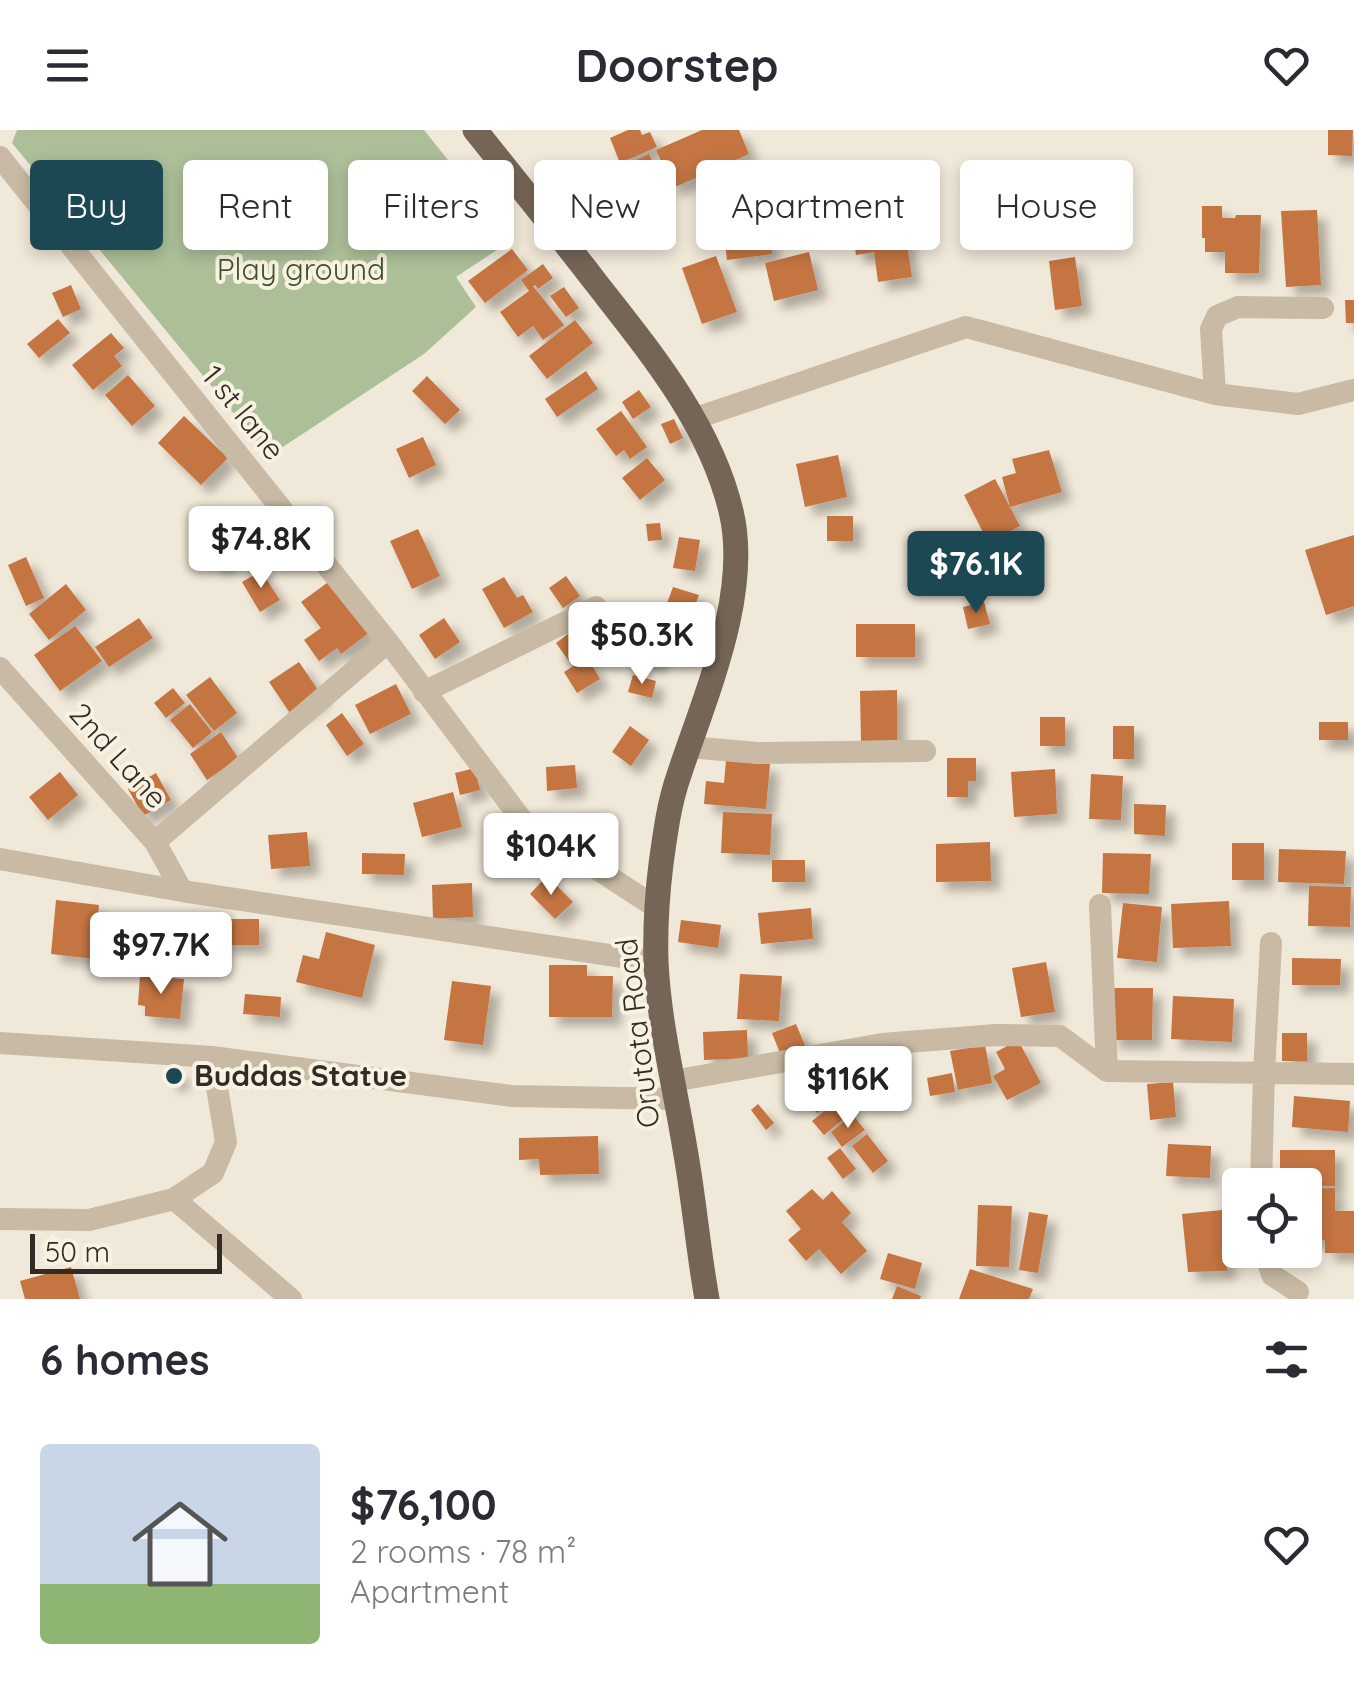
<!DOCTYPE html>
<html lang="en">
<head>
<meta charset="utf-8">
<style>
  :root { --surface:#fff; --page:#f2f2f3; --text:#2b2b33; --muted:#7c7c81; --accent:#1c4854 }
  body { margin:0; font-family:Quicksand,sans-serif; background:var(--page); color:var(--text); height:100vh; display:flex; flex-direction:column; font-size:38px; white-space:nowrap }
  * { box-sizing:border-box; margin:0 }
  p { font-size:32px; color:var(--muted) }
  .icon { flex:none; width:55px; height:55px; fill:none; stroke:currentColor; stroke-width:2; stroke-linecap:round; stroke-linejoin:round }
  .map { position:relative; height:1169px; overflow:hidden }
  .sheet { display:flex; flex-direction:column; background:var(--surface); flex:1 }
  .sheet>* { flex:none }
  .guide { position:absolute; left:30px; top:30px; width:1295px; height:90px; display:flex; gap:20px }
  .fabs { position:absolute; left:1222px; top:1038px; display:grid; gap:20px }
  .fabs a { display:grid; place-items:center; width:100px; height:100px; border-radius:10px; background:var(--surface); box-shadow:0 5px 15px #0003; font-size:50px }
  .scale { position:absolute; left:30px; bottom:25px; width:192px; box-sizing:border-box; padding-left:10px; border:5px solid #332c26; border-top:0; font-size:28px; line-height:35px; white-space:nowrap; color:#332c26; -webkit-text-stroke:8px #f8f2e3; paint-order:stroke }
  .price { position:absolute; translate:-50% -85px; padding:0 22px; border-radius:10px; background:#fff; color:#222; font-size:32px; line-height:65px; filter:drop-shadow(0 2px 5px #0008) }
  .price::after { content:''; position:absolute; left:50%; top:60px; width:30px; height:22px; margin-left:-15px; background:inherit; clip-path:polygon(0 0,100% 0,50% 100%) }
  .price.active { background:var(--accent); color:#fff }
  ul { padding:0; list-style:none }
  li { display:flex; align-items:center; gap:30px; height:250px; padding:0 40px }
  li span { display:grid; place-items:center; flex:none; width:280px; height:200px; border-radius:10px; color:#555 }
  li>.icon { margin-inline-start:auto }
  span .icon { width:120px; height:120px; fill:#fffc; stroke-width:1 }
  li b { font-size:42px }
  h2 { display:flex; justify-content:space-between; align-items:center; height:120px; padding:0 40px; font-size:42px }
  .pill { padding:0 35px; border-radius:10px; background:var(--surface); box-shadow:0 5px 15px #0003; font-size:35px; line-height:90px }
  .pill.active { background:var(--accent); color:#fff }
  header { display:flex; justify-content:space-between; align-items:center; height:130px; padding:0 40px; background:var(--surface); font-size:45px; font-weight:800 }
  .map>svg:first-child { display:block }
  .green { fill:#acbf98 }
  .building { fill:#c47442; filter:url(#shadow) }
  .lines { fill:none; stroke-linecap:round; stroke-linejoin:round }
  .minor { stroke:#c8baa4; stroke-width:22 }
  .primary { stroke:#756557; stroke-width:25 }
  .poi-dot { fill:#1c4854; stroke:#f8f2e3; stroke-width:4 }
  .labels { text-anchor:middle; stroke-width:8; stroke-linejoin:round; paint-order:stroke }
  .park-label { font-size:30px; fill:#3d512a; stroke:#f8f2e3 }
  .street-label { font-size:30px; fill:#332c26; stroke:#f8f2e3 }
  .poi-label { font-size:30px; font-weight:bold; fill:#332c26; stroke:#f8f2e3; text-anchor:start }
</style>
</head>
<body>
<header><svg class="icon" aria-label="menu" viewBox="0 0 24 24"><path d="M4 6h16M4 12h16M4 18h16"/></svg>Doorstep<svg class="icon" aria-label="heart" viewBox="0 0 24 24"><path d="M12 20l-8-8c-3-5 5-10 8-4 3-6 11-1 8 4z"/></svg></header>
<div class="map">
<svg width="1354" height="1169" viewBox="0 0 1354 1169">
  <defs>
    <filter id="shadow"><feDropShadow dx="9" dy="9" stdDeviation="5" flood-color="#0004"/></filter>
  </defs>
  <rect width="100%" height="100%" fill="#f0e8d8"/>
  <!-- green -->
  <path class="green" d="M 17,0 L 424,0 L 512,110 L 456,147 L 476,177 L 424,224 L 269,326 L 12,13 Z"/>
  <!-- building -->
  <path class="building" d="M 628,0 L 640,0 L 642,5 L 650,2 L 657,17 L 620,33 L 610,8 Z
    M 702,0 L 739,0 L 749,24 L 673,58 L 656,20 Z
    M 1328,0 L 1353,0 L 1352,26 L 1328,25 Z
    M 649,24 L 664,57 L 612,80 L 597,48 Z
    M 901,75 L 912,147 L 878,152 L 874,122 L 856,125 L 853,102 L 885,98 L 882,78 Z
    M 1202,76 L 1222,76 L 1222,88 L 1235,88 L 1236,85 L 1261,85 L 1259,143 L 1225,143 L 1225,122 L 1205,122 L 1205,108 L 1202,108 Z
    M 1317,80 L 1321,155 L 1286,157 L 1281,81 Z
    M 769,99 L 772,124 L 727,130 L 724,105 Z
    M 512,119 L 528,140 L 485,173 L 468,151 Z
    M 809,122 L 818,160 L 774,171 L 765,133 Z
    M 716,126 L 737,182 L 702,194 L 682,138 Z
    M 1075,127 L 1082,176 L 1055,180 L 1049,131 Z
    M 543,134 L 553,148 L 538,159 L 535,155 L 533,156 L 564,195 L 543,210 L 533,196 L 518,207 L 500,182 L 529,161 L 521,150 Z
    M 71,155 L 81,179 L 63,187 L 52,163 Z
    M 564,157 L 579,178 L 566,187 L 550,166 Z
    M 1345,170 L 1354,170 L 1354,193 L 1346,193 Z
    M 58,189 L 70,203 L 39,228 L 27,214 Z
    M 575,190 L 593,213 L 547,249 L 529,226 Z
    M 111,203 L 124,218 L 114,226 L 122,236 L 93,260 L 72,235 Z
    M 586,241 L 598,259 L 557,287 L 545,269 Z
    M 128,245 L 155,276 L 132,296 L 105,265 Z
    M 427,246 L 460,280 L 445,294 L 412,261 Z
    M 639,260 L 651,277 L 633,289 L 622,272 Z
    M 621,281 L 647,317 L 630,329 L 624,320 L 616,326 L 596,299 Z
    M 184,286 L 228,328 L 201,355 L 158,313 Z
    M 674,289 L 683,308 L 670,314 L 661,294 Z
    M 423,307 L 436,335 L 409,348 L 396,319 Z
    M 1049,320 L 1062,362 L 1010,377 L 1002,347 L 1016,343 L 1012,329 Z
    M 838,325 L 847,367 L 805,377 L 796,334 Z
    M 647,328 L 665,350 L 640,370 L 622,348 Z
    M 995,349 L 1020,396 L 988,412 L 964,365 Z
    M 268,380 L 285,404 L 252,427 L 235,403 Z
    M 218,385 L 242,419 L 217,437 L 192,403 Z
    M 827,386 L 853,386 L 853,411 L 827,411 Z
    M 660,393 L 662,410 L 648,411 L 646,394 Z
    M 418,399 L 440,446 L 412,459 L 390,411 Z
    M 1354,405 L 1354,476 L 1326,485 L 1305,420 Z
    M 679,407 L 700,410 L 695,441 L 673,438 Z
    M 994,412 L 995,441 L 968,442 L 967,414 Z
    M 26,427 L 44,468 L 26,476 L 8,435 Z
    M 261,441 L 280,470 L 260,482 L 242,452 Z
    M 566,446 L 580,466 L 563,478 L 549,458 Z
    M 504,447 L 517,468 L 523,465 L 533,482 L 504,498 L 482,459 Z
    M 331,450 L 370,502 L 341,524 L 337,518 L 319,531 L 304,510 L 321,498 L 301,472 Z
    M 66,454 L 86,480 L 49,510 L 29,484 Z
    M 673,457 L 699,465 L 693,481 L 667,473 Z
    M 984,472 L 990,494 L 968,499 L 963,477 Z
    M 652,473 L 688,482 L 683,500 L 648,490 Z
    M 139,488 L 153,508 L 109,537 L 95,517 Z
    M 444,488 L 460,512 L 435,529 L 419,505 Z
    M 856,494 L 915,494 L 915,527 L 856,527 Z
    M 75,496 L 102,531 L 60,561 L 34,525 Z
    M 572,501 L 587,522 L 571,534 L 556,513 Z
    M 642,504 L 665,514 L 655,535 L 632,525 Z
    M 587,527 L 600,549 L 577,563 L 564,542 Z
    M 299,532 L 322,566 L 292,586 L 269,552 Z
    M 633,545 L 656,551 L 652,568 L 628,562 Z
    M 210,547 L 237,583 L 214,601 L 186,565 Z
    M 396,554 L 411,584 L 370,604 L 355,575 Z
    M 173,558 L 185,573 L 166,588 L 154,573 Z
    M 897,560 L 897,610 L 861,611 L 860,561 Z
    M 190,574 L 212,602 L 193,618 L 170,590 Z
    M 342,583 L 364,614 L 347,626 L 326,595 Z
    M 1040,587 L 1065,587 L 1065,616 L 1040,616 Z
    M 1319,592 L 1348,592 L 1348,610 L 1319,610 Z
    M 630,596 L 649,610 L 631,636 L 612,622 Z
    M 1113,596 L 1134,596 L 1134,629 L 1113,629 Z
    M 221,602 L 238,628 L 207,650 L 190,624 Z
    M 947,628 L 976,628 L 976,651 L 968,651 L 968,667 L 947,667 Z
    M 726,630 L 770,634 L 766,679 L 704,674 L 706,651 L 724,653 Z
    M 575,635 L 577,658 L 547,661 L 546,637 Z
    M 475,638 L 480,660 L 460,665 L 455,643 Z
    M 1055,639 L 1057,684 L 1014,687 L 1011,642 Z
    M 60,642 L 78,665 L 48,690 L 29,667 Z
    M 156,643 L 171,670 L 143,686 L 128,659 Z
    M 1091,644 L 1123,646 L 1121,690 L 1089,689 Z
    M 453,662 L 462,697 L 422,707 L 413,673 Z
    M 1134,674 L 1166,675 L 1165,706 L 1134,704 Z
    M 723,682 L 772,684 L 770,725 L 721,723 Z
    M 307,702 L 310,736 L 271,739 L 268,705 Z
    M 990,712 L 991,751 L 936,752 L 936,714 Z
    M 1232,713 L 1264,713 L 1264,750 L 1232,750 Z
    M 1279,719 L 1346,721 L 1344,754 L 1278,752 Z
    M 362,723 L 405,724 L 404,745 L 362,744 Z
    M 1103,723 L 1151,724 L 1149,764 L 1102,763 Z
    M 772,730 L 805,730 L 805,752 L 772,752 Z
    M 547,746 L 573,772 L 555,789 L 530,764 Z
    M 472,753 L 473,787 L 433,789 L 432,755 Z
    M 1309,756 L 1351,757 L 1350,797 L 1308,796 Z
    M 56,770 L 99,775 L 94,829 L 51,824 Z
    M 1229,771 L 1231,816 L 1173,818 L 1171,774 Z
    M 1123,773 L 1162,777 L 1157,832 L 1117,828 Z
    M 811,778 L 813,809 L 761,814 L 758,783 Z
    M 221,789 L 259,789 L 259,815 L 221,815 Z
    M 681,790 L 721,795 L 718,818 L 678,812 Z
    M 326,802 L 375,815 L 362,868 L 296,852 L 303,825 L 319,829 Z
    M 1292,828 L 1341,829 L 1340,855 L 1292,855 Z
    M 1046,832 L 1055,882 L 1021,887 L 1012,838 Z
    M 549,835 L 587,835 L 587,846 L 613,846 L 612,887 L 549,887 Z
    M 740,844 L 782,846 L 779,891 L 737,889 Z
    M 140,846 L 184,849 L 180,889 L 145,886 L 145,876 L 138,875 Z
    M 452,851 L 491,856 L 483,915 L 444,910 Z
    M 1111,858 L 1153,858 L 1152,910 L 1110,910 Z
    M 245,864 L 281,867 L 280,887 L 243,884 Z
    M 1173,866 L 1234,869 L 1232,912 L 1171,909 Z
    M 796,894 L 806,918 L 782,928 L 772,903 Z
    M 747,900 L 748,928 L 704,930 L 703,902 Z
    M 1282,903 L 1307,903 L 1307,931 L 1282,931 Z
    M 1018,910 L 1041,953 L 1007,970 L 993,946 L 1005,939 L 996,922 Z
    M 985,915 L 992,953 L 958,960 L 950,921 Z
    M167 946a7 7 0 1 1 14 0a7 7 0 1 1-14 0Z
    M 821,940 L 840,965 L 817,983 L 798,959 Z
    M 952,943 L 955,962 L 930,966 L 927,948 Z
    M 1173,952 L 1176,987 L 1150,990 L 1147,954 Z
    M 1294,966 L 1350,971 L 1348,1002 L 1292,997 Z
    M 841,968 L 852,982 L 824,1005 L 812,991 Z
    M 758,974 L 774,993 L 766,1000 L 751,980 Z
    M 853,985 L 865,1000 L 842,1017 L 831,1002 Z
    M 867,1004 L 888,1031 L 873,1043 L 852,1016 Z
    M 598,1006 L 599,1044 L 540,1045 L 539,1029 L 519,1030 L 519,1008 Z
    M 1168,1014 L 1211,1016 L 1210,1048 L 1166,1046 Z
    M 840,1018 L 856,1039 L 843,1049 L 827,1028 Z
    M 1280,1020 L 1335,1020 L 1335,1056 L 1280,1055 Z
    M 1335,1058 L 1335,1081 L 1354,1081 L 1354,1123 L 1325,1123 L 1325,1110 L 1306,1110 L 1305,1059 Z
    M 812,1059 L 823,1070 L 832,1061 L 851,1083 L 842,1092 L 867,1121 L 841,1144 L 819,1119 L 806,1131 L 788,1110 L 801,1099 L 786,1081 Z
    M 978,1075 L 1012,1076 L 1009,1137 L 976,1136 Z
    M 1222,1080 L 1227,1141 L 1188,1142 L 1182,1084 Z
    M 1029,1082 L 1048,1085 L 1038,1143 L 1019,1140 Z
    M 888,1123 L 922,1133 L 915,1159 L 880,1149 Z
    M 71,1137 L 80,1169 L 25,1169 L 20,1151 Z
    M 970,1139 L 1033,1159 L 1029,1169 L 959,1169 Z
    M 897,1156 L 921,1166 L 920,1169 L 892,1169 Z"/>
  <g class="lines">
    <!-- minor -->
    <path class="minor" d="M 0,27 L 388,512 L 522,690 L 657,778
      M 1215,264 L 1211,199 L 1217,186 L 1238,177 L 1323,178
      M 693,289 L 966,197 L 1215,264 L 1298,274 L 1354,260
      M 0,538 L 155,712 L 182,761
      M 424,562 L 596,477
      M 689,617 L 757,623 L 925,621
      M 155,712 L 388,512
      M 0,729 L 182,761 L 656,832
      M 1100,775 L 1107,941
      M 0,913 L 212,927 L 512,966 L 676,969
      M 673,951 L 882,914 L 996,905 L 1060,906 L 1107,941 L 1354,944
      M 1261,1055 L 1264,942 L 1271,813
      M 174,1069 L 291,1169
      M 0,1089 L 89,1090 L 174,1069 L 213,1043 L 226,1012 L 212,927
      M 1264,1120 L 1272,1145 L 1298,1162"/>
    <!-- primary -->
    <path class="primary" d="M 475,0 C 516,51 557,102 597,154 C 651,223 710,294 731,381 C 751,464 705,566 679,645 C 669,673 665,705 661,734 C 657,766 655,799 656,832 C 659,895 675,957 685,1019 C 694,1069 698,1119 707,1169"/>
  </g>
  <!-- markers -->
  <circle class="poi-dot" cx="174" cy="946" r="10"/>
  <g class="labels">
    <!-- park labels -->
    <g class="park-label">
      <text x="301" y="150">Play ground</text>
    </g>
    <!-- street labels -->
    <g class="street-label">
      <text transform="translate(243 283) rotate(51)" y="10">1 st lane</text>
      <text transform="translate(118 626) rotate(48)" y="10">2nd Lane</text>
      <text transform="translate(638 903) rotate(-97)" y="10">Orutota Road</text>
    </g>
    <!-- poi labels -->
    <g class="poi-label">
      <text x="194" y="956">Buddas Statue</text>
    </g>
  </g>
</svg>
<div class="fabs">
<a><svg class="icon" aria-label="locate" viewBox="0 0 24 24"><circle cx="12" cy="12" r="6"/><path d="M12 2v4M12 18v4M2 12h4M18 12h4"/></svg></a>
</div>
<div class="scale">50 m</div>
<b class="price" style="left:261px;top:461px">$74.8K</b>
<b class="price active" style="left:976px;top:486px">$76.1K</b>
<b class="price" style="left:642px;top:557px">$50.3K</b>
<b class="price" style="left:551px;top:768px">$104K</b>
<b class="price" style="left:161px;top:867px">$97.7K</b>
<b class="price" style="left:848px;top:1001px">$116K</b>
<div class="guide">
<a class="pill active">Buy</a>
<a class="pill">Rent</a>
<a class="pill">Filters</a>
<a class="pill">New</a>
<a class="pill">Apartment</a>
<a class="pill">House</a>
</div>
</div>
<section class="sheet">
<h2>6 homes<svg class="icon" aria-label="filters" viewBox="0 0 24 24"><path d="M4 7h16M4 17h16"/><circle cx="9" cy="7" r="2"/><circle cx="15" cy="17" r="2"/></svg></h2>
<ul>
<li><span style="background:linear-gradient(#c9d6e8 70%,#8fb573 0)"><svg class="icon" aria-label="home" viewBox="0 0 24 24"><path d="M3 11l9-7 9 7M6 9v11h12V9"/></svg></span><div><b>$76,100</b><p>2 rooms · 78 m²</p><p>Apartment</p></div><svg class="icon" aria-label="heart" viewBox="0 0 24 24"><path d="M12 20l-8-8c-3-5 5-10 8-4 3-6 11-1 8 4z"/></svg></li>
</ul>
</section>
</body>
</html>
